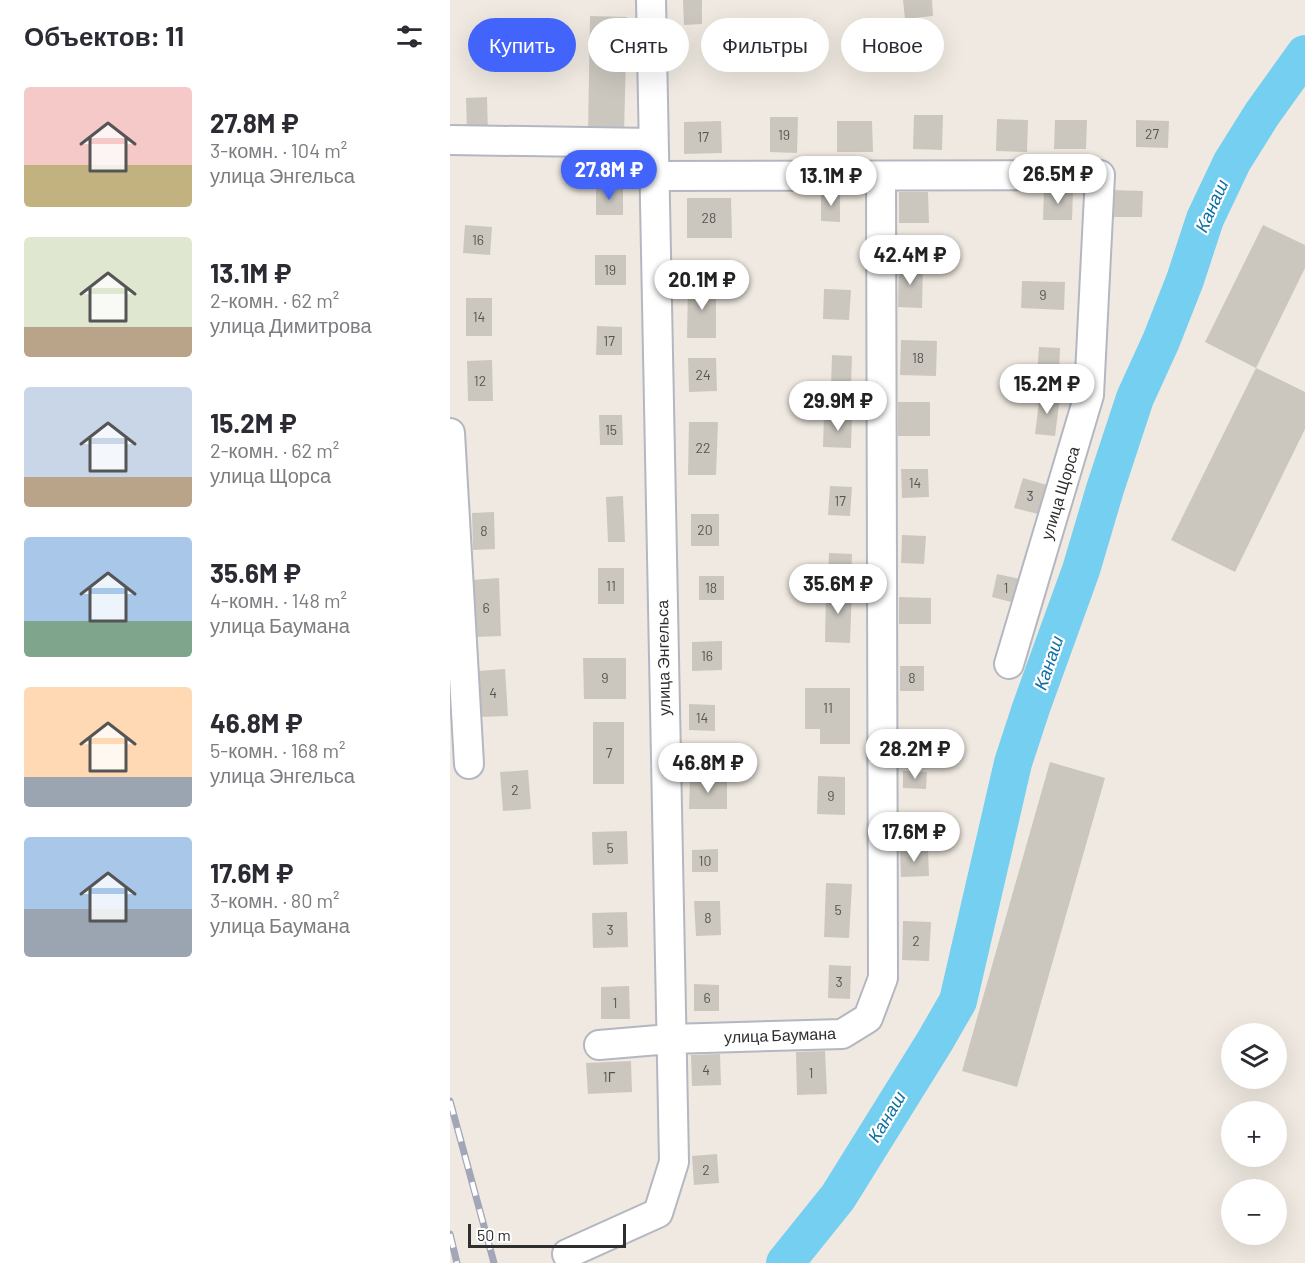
<!DOCTYPE html>
<html lang="ru">
<head>
<meta charset="utf-8">
<style>
  :root { --surface:#fff; --page:#f7f7f7; --text:#2b2b33; --muted:#7c7c81; --accent:#4264fb }
  body { margin:0; font-family:Barlow,sans-serif; background:var(--page); color:var(--text); height:100vh; display:flex; flex-direction:column; font-size:22px; white-space:nowrap }
  * { box-sizing:border-box; margin:0 }
  p { font-size:20px; color:var(--muted) }
  .icon { flex:none; width:33px; height:33px; fill:none; stroke:currentColor; stroke-width:2; stroke-linecap:round; stroke-linejoin:round }
  .map { position:relative; flex:1; overflow:hidden }
  .panel { display:flex; flex-direction:column; background:var(--surface); width:450px }
  .panel>* { flex:none }
  .hud { position:absolute; left:18px; top:18px; width:570px; height:54px; display:flex; gap:12px }
  .buttons { position:absolute; left:771px; top:1023px; display:grid; gap:12px }
  .buttons a { display:grid; place-items:center; width:66px; height:66px; border-radius:50%; background:var(--surface); box-shadow:0 6px 24px #0002; font-size:30px }
  .scale { position:absolute; left:18px; bottom:15px; width:158px; box-sizing:border-box; padding-left:6px; border:3px solid #2e2e2e; border-top:0; font-size:16px; line-height:21px; white-space:nowrap; color:#2e2e2e; -webkit-text-stroke:4px #fff; paint-order:stroke }
  .price { position:absolute; translate:-50% -51px; padding:0 14px; border-radius:21px; background:#fff; color:#222; font-size:20px; line-height:39px; filter:drop-shadow(0 2px 3px #0008) }
  .price::after { content:''; position:absolute; left:50%; top:36px; width:18px; height:14px; margin-left:-9px; background:inherit; clip-path:polygon(0 0,100% 0,50% 100%) }
  .price.current { background:var(--accent); color:#fff }
  ul { padding:0; list-style:none }
  li { display:flex; align-items:center; gap:18px; height:150px; padding:0 24px }
  li span { display:grid; place-items:center; flex:none; width:168px; height:120px; border-radius:6px; color:#555 }
  li>.icon { margin-inline-start:auto }
  span .icon { width:72px; height:72px; fill:#fffc; stroke-width:1 }
  li b { font-size:26px }
  h2 { display:flex; justify-content:space-between; align-items:center; height:72px; padding:0 24px; font-size:26px }
  .tag { padding:0 21px; border-radius:27px; background:var(--surface); box-shadow:0 6px 24px #0002; font-size:21px; line-height:54px }
  .tag.current { background:var(--accent); color:#fff }
  main { display:flex; flex:1; min-height:0 }
  .map>svg:first-child { display:block }
  .lines { fill:none; stroke-linecap:round; stroke-linejoin:round }
  .river { stroke:#75cff0; stroke-width:38 }
  .building { fill:#cbc7bf }
  .minor-casing { stroke:#b4b7c1; stroke-width:32 }
  .minor { stroke:#fff; stroke-width:28 }
  .rail-casing { stroke:#a3a6b8; stroke-width:7 }
  .rail { stroke:#fff; stroke-width:4.5; stroke-dasharray:14; stroke-linecap:butt }
  .labels { text-anchor:middle; stroke-width:4.5; stroke-linejoin:round; paint-order:stroke }
  .number-label { font-size:14px; fill:#555452 }
  .street-label { font-size:16px; fill:#2e2e2e; stroke:#fff }
  .water-label { font-size:18px; font-style:italic; fill:#0d6fa3; stroke:#fff }
</style>
</head>
<body>
<main>
<section class="panel">
<h2>Объектов: 11<svg class="icon" aria-label="filters" viewBox="0 0 24 24"><path d="M4 7h16M4 17h16"/><circle cx="9" cy="7" r="2"/><circle cx="15" cy="17" r="2"/></svg></h2>
<ul>
<li><span style="background:linear-gradient(#f6c9c9 65%,#c2b280 0)"><svg class="icon" aria-label="home" viewBox="0 0 24 24"><path d="M3 11l9-7 9 7M6 9v11h12V9"/></svg></span><div><b>27.8M ₽</b><p>3-комн. · 104 m²</p><p>улица Энгельса</p></div></li>
<li><span style="background:linear-gradient(#dfe7d0 75%,#b9a48a 0)"><svg class="icon" aria-label="home" viewBox="0 0 24 24"><path d="M3 11l9-7 9 7M6 9v11h12V9"/></svg></span><div><b>13.1M ₽</b><p>2-комн. · 62 m²</p><p>улица Димитрова</p></div></li>
<li><span style="background:linear-gradient(#c9d6e8 75%,#b9a48a 0)"><svg class="icon" aria-label="home" viewBox="0 0 24 24"><path d="M3 11l9-7 9 7M6 9v11h12V9"/></svg></span><div><b>15.2M ₽</b><p>2-комн. · 62 m²</p><p>улица Щорса</p></div></li>
<li><span style="background:linear-gradient(#a9c7e8 70%,#7fa58c 0)"><svg class="icon" aria-label="home" viewBox="0 0 24 24"><path d="M3 11l9-7 9 7M6 9v11h12V9"/></svg></span><div><b>35.6M ₽</b><p>4-комн. · 148 m²</p><p>улица Баумана</p></div></li>
<li><span style="background:linear-gradient(#ffd9b3 75%,#9aa5b1 0)"><svg class="icon" aria-label="home" viewBox="0 0 24 24"><path d="M3 11l9-7 9 7M6 9v11h12V9"/></svg></span><div><b>46.8M ₽</b><p>5-комн. · 168 m²</p><p>улица Энгельса</p></div></li>
<li><span style="background:linear-gradient(#a9c7e8 60%,#9aa5b1 0)"><svg class="icon" aria-label="home" viewBox="0 0 24 24"><path d="M3 11l9-7 9 7M6 9v11h12V9"/></svg></span><div><b>17.6M ₽</b><p>3-комн. · 80 m²</p><p>улица Баумана</p></div></li>
</ul>
</section>
<div class="map">
<svg width="855" height="1263" viewBox="0 0 855 1263">
  <rect width="100%" height="100%" fill="#efe9e1"/>
  <g class="lines">
    <!-- river -->
    <path class="river" d="M 335,1263 L 388,1197 L 485,1041 L 508,1001 L 563,763 L 581,708 L 631,570 L 655,489 L 685,398 L 711,341 L 735,280 L 755,219 L 782,162 L 812,114 L 855,54"/>
  </g>
  <!-- building -->
  <path class="building" d="M 233,0 L 252,0 L 252,24 L 234,25 Z
    M 453,0 L 482,0 L 483,16 L 455,19 Z
    M 140,16 L 177,17 L 174,134 L 138,133 Z
    M 365,20 L 368,43 L 335,47 L 332,24 Z
    M 37,97 L 38,133 L 17,133 L 16,98 Z
    M 464,115 L 493,115 L 492,150 L 463,149 Z
    M 320,117 L 348,117 L 347,153 L 320,152 Z
    M 547,119 L 578,120 L 577,152 L 546,151 Z
    M 605,120 L 637,120 L 636,149 L 604,149 Z
    M 686,120 L 719,121 L 718,148 L 686,147 Z
    M 271,121 L 272,153 L 234,154 L 234,122 Z
    M 387,121 L 422,121 L 423,152 L 387,152 Z
    M 146,186 L 173,187 L 173,215 L 146,215 Z
    M 594,190 L 623,191 L 622,220 L 593,220 Z
    M 662,190 L 693,191 L 692,217 L 661,217 Z
    M 371,192 L 390,192 L 390,222 L 371,221 Z
    M 449,192 L 478,192 L 479,223 L 449,223 Z
    M 237,198 L 281,198 L 282,238 L 237,238 Z
    M 15,225 L 42,227 L 40,255 L 13,253 Z
    M 813,225 L 855,245 L 855,268 L 806,368 L 755,342 Z
    M 145,255 L 176,255 L 176,285 L 145,285 Z
    M 449,264 L 473,265 L 472,308 L 448,307 Z
    M 572,281 L 615,282 L 614,310 L 571,308 Z
    M 238,284 L 266,285 L 266,338 L 237,338 Z
    M 374,289 L 401,290 L 399,320 L 373,319 Z
    M 16,298 L 42,298 L 42,336 L 16,336 Z
    M 147,326 L 172,327 L 172,355 L 146,355 Z
    M 451,340 L 487,341 L 486,376 L 450,375 Z
    M 589,347 L 610,348 L 609,376 L 587,375 Z
    M 382,355 L 402,356 L 401,387 L 381,387 Z
    M 238,358 L 266,358 L 267,391 L 239,392 Z
    M 42,360 L 43,401 L 18,401 L 17,361 Z
    M 806,368 L 855,392 L 855,429 L 785,572 L 721,540 Z
    M 590,394 L 610,397 L 605,436 L 585,434 Z
    M 448,402 L 480,402 L 480,436 L 448,436 Z
    M 149,415 L 172,415 L 173,445 L 150,445 Z
    M 374,415 L 402,416 L 401,448 L 373,447 Z
    M 239,422 L 268,422 L 266,475 L 238,475 Z
    M 451,469 L 478,469 L 479,497 L 452,498 Z
    M 573,478 L 597,485 L 588,514 L 564,508 Z
    M 380,486 L 402,487 L 400,516 L 378,515 Z
    M 173,496 L 175,542 L 158,542 L 156,497 Z
    M 44,512 L 45,549 L 23,550 L 22,513 Z
    M 241,514 L 269,514 L 269,546 L 241,546 Z
    M 452,535 L 476,536 L 474,564 L 451,563 Z
    M 379,553 L 402,554 L 401,584 L 378,583 Z
    M 148,568 L 174,568 L 174,604 L 148,604 Z
    M 547,574 L 570,579 L 565,603 L 542,597 Z
    M 249,576 L 274,576 L 274,600 L 249,600 Z
    M 49,578 L 51,636 L 24,637 L 22,580 Z
    M 376,588 L 402,589 L 400,643 L 375,642 Z
    M 449,597 L 481,598 L 481,624 L 449,624 Z
    M 272,641 L 272,670 L 242,671 L 242,642 Z
    M 133,658 L 176,658 L 176,699 L 134,699 Z
    M 450,666 L 474,666 L 474,691 L 450,691 Z
    M 55,669 L 58,716 L 30,717 L 28,671 Z
    M 355,688 L 400,688 L 400,744 L 370,744 L 370,729 L 355,729 Z
    M 239,704 L 265,705 L 265,731 L 239,730 Z
    M 143,722 L 174,722 L 174,784 L 143,784 Z
    M 600,762 L 655,778 L 567,1087 L 512,1071 Z
    M 78,770 L 81,809 L 53,811 L 50,772 Z
    M 453,771 L 477,772 L 476,789 L 453,788 Z
    M 368,776 L 395,777 L 395,815 L 367,814 Z
    M 240,779 L 277,779 L 277,809 L 239,809 Z
    M 177,831 L 178,864 L 143,865 L 142,832 Z
    M 268,849 L 268,872 L 242,872 L 242,850 Z
    M 450,849 L 478,849 L 479,876 L 451,877 Z
    M 376,883 L 402,884 L 399,938 L 374,937 Z
    M 244,901 L 270,901 L 271,935 L 246,936 Z
    M 177,912 L 178,947 L 143,948 L 142,913 Z
    M 453,921 L 481,922 L 479,961 L 452,960 Z
    M 379,965 L 401,966 L 400,999 L 378,998 Z
    M 244,984 L 269,985 L 269,1011 L 244,1011 Z
    M 179,986 L 180,1019 L 151,1019 L 151,987 Z
    M 375,1051 L 377,1094 L 347,1095 L 346,1052 Z
    M 270,1054 L 271,1085 L 242,1086 L 241,1055 Z
    M 181,1061 L 182,1092 L 138,1094 L 136,1063 Z
    M 267,1154 L 269,1183 L 244,1185 L 242,1156 Z"/>
  <g class="lines">
    <!-- minor casing -->
    <g class="minor-casing">
      <path id="minor" d="M 0,140 L 203,143
        M 204,176 L 650,175 L 639,395 L 559,664
        M 0,433 L 19,764
        M 149,1045 L 220,1039 L 392,1034 L 418,1018 L 433,978 L 431,176
        M 117,1254 L 208,1213 L 224,1162 L 201,0"/>
    </g>
    <!-- minor -->
    <use href="#minor" class="minor"/>
    <!-- rail casing -->
    <g class="rail-casing">
      <path id="rail" d="M 0,1101 L 44,1263
        M 0,1234 L 7,1263"/>
    </g>
    <!-- rail -->
    <use href="#rail" class="rail"/>
  </g>
  <g class="labels">
    <!-- number labels -->
    <g class="number-label">
      <text x="702" y="139">27</text>
      <text x="334" y="140">19</text>
      <text x="253" y="142">17</text>
      <text x="259" y="223">28</text>
      <text x="28" y="245">16</text>
      <text x="160" y="275">19</text>
      <text x="593" y="300">9</text>
      <text x="29" y="322">14</text>
      <text x="159" y="346">17</text>
      <text x="468" y="363">18</text>
      <text x="253" y="380">24</text>
      <text x="30" y="386">12</text>
      <text x="161" y="435">15</text>
      <text x="253" y="453">22</text>
      <text x="465" y="488">14</text>
      <text x="580" y="501">3</text>
      <text x="390" y="506">17</text>
      <text x="255" y="535">20</text>
      <text x="34" y="536">8</text>
      <text x="161" y="591">11</text>
      <text x="261" y="593">18</text>
      <text x="556" y="593">1</text>
      <text x="36" y="613">6</text>
      <text x="257" y="661">16</text>
      <text x="155" y="683">9</text>
      <text x="462" y="683">8</text>
      <text x="43" y="698">4</text>
      <text x="378" y="713">11</text>
      <text x="252" y="723">14</text>
      <text x="159" y="758">7</text>
      <text x="65" y="795">2</text>
      <text x="381" y="801">9</text>
      <text x="160" y="853">5</text>
      <text x="255" y="866">10</text>
      <text x="388" y="915">5</text>
      <text x="258" y="923">8</text>
      <text x="160" y="935">3</text>
      <text x="466" y="946">2</text>
      <text x="389" y="987">3</text>
      <text x="257" y="1003">6</text>
      <text x="165" y="1008">1</text>
      <text x="256" y="1075">4</text>
      <text x="361" y="1078">1</text>
      <text x="159" y="1082">1Г</text>
      <text x="256" y="1175">2</text>
    </g>
    <!-- street labels -->
    <g class="street-label">
      <text transform="translate(610 493) rotate(-73)" y="6">улица Щорса</text>
      <text transform="translate(213 658) rotate(-91)" y="6">улица Энгельса</text>
      <text transform="translate(330 1035) rotate(-2)" y="6">улица Баумана</text>
    </g>
    <!-- water labels -->
    <g class="water-label">
      <text transform="translate(762 206) rotate(-66)" y="6">Канаш</text>
      <text transform="translate(599 663) rotate(-71)" y="6">Канаш</text>
      <text transform="translate(437 1117) rotate(-59)" y="6">Канаш</text>
    </g>
  </g>
</svg>
<div class="buttons">
<a><svg class="icon" aria-label="layers" viewBox="0 0 24 24"><path d="M12 4l9 5-9 5-9-5zM3 14l9 5 9-5"/></svg></a>
<a>+</a>
<a>−</a>
</div>
<div class="scale">50 m</div>
<b class="price current" style="left:159px;top:201px">27.8M ₽</b>
<b class="price" style="left:608px;top:205px">26.5M ₽</b>
<b class="price" style="left:381px;top:207px">13.1M ₽</b>
<b class="price" style="left:460px;top:286px">42.4M ₽</b>
<b class="price" style="left:252px;top:311px">20.1M ₽</b>
<b class="price" style="left:597px;top:415px">15.2M ₽</b>
<b class="price" style="left:388px;top:432px">29.9M ₽</b>
<b class="price" style="left:388px;top:615px">35.6M ₽</b>
<b class="price" style="left:465px;top:780px">28.2M ₽</b>
<b class="price" style="left:258px;top:794px">46.8M ₽</b>
<b class="price" style="left:464px;top:863px">17.6M ₽</b>
<div class="hud">
<a class="tag current">Купить</a>
<a class="tag">Снять</a>
<a class="tag">Фильтры</a>
<a class="tag">Новое</a>
</div>
</div>
</main>
</body>
</html>
